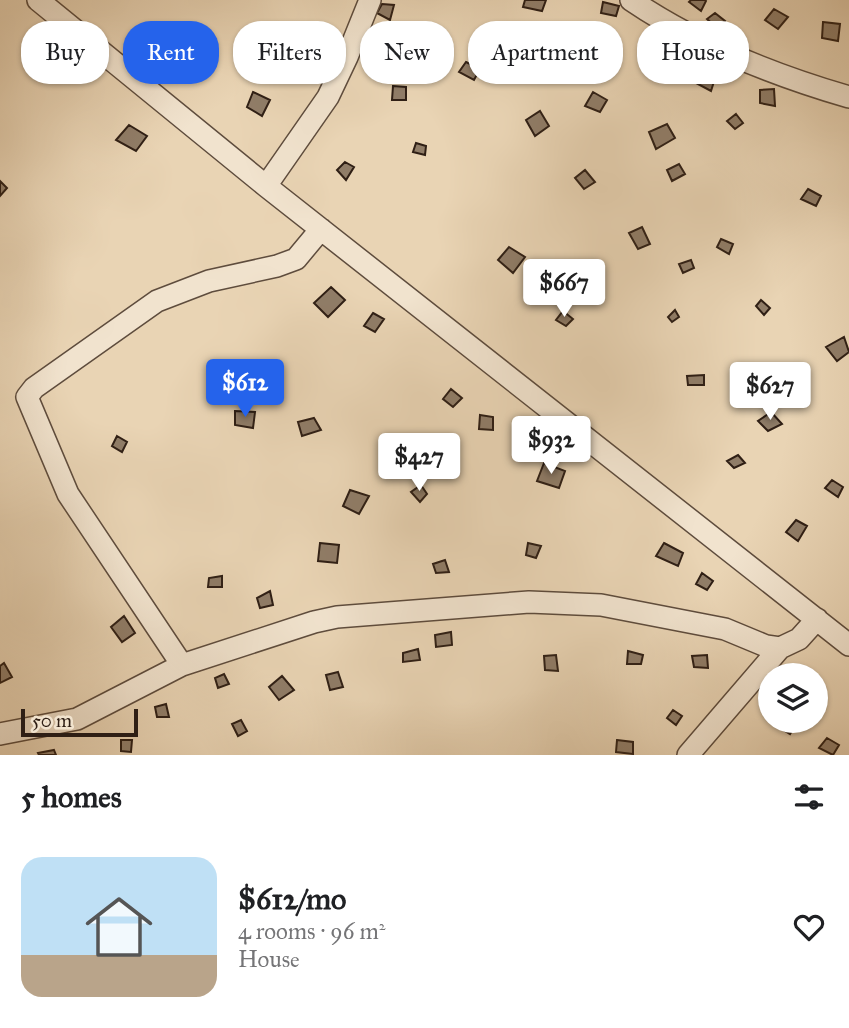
<!DOCTYPE html>
<html lang="en">
<head>
<meta charset="utf-8">
<style>
  :root { --surface:#fff; --page:#f6f6f6; --text:#202124; --muted:#757577; --accent:#2563eb }
  body { margin:0; font-family:"IM FELL Great Primer",serif; background:var(--page); color:var(--text); height:100vh; display:flex; flex-direction:column; font-size:26px; white-space:nowrap }
  * { box-sizing:border-box; margin:0 }
  p { font-size:23px; color:var(--muted) }
  .icon { flex:none; width:38px; height:38px; fill:none; stroke:currentColor; stroke-width:2; stroke-linecap:round; stroke-linejoin:round }
  .map { position:relative; height:755px; overflow:hidden }
  .drawer { display:flex; flex-direction:column; background:var(--surface); flex:1 }
  .drawer>* { flex:none }
  .hud { position:absolute; left:21px; top:21px; width:808px; height:63px; display:flex; gap:14px }
  .fabs { position:absolute; left:758px; top:663px; display:grid; gap:14px }
  .fabs a { display:grid; place-items:center; width:70px; height:70px; border-radius:50%; background:var(--surface); box-shadow:0 2px 5px #0004; font-size:35px }
  .scale { position:absolute; left:21px; bottom:18px; width:117px; box-sizing:border-box; padding-left:7px; border:4px solid #2f1f15; border-top:0; font-size:19px; line-height:24px; white-space:nowrap; color:#2f1f15; -webkit-text-stroke:5px #f1e3ce; paint-order:stroke }
  .price { position:absolute; translate:-50% -60px; padding:0 16px; border-radius:7px; background:#fff; color:#222; font-size:23px; line-height:46px; filter:drop-shadow(0 2px 4px #0008) }
  .price::after { content:''; position:absolute; left:50%; top:42px; width:21px; height:16px; margin-left:-10px; background:inherit; clip-path:polygon(0 0,100% 0,50% 100%) }
  .price.on { background:var(--accent); color:#fff }
  ul { padding:0; list-style:none }
  li { display:flex; align-items:center; gap:21px; height:175px; padding:0 21px }
  li span { display:grid; place-items:center; flex:none; width:196px; height:140px; border-radius:21px; color:#555 }
  li>.icon { margin-inline-start:auto }
  span .icon { width:84px; height:84px; fill:#fffc; stroke-width:1 }
  li b { font-size:30px }
  h2 { display:flex; justify-content:space-between; align-items:center; height:84px; padding:0 21px; font-size:30px }
  .pill { padding:0 24px; border-radius:28px; background:var(--surface); box-shadow:0 2px 5px #0004; font-size:24px; line-height:63px }
  .pill.on { background:var(--accent); color:#fff }
  .map>svg:first-child { display:block }
  .building { fill:#907d68; stroke:#2f1f15; stroke-width:2 }
  .lines { fill:none; stroke-linecap:round; stroke-linejoin:round }
  .minor-casing { stroke:#5e4c3d; stroke-width:24 }
  .minor { stroke:#f1e3ce; stroke-width:21 }
</style>
</head>
<body>
<div class="map">
<svg width="849" height="755" viewBox="0 0 849 755">
  <rect width="100%" height="100%" fill="#e9d4b4"/>
  <filter id="stains"><feTurbulence type="fractalNoise" baseFrequency=".00286" numOctaves="4"/><feColorMatrix values="0 0 0 0 .2 0 0 0 0 .09 0 0 0 0 .02 0 0 0 .5 -.17"/></filter>
  <radialGradient id="worn" r=".72"><stop offset=".6" stop-color="#630" stop-opacity="0"/><stop offset="1" stop-color="#630" stop-opacity=".3"/></radialGradient>
  <!-- building -->
  <path class="building" d="M 525,0 L 546,0 L 542,11 L 523,7 Z
    M 691,0 L 705,0 L 706,1 L 701,11 L 689,2 Z
    M 603,2 L 619,6 L 616,16 L 601,13 Z
    M 382,4 L 394,5 L 390,20 L 377,13 Z
    M 774,9 L 788,17 L 778,29 L 765,20 Z
    M 715,13 L 725,21 L 718,29 L 707,19 Z
    M 823,22 L 840,24 L 838,41 L 822,38 Z
    M 676,41 L 685,46 L 681,53 L 674,47 Z
    M 148,46 L 163,55 L 153,67 L 140,57 Z
    M 572,53 L 590,59 L 583,76 L 566,67 Z
    M 466,62 L 480,69 L 474,80 L 459,72 Z
    M 700,71 L 716,75 L 711,91 L 696,83 Z
    M 393,86 L 406,87 L 406,100 L 392,100 Z
    M 774,89 L 775,106 L 760,103 L 760,90 Z
    M 253,92 L 270,100 L 262,116 L 247,107 Z
    M 593,92 L 607,100 L 600,112 L 585,106 Z
    M 540,111 L 549,126 L 535,136 L 526,120 Z
    M 736,114 L 743,123 L 735,129 L 727,121 Z
    M 667,124 L 675,138 L 656,149 L 649,132 Z
    M 129,125 L 147,136 L 136,151 L 116,140 Z
    M 416,143 L 426,146 L 425,155 L 413,152 Z
    M 345,162 L 354,167 L 346,180 L 337,170 Z
    M 679,164 L 685,174 L 672,181 L 667,170 Z
    M 585,170 L 595,182 L 584,189 L 575,178 Z
    M 0,181 L 7,188 L 0,196 Z
    M 808,189 L 821,196 L 816,206 L 801,199 Z
    M 642,227 L 650,244 L 638,249 L 629,233 Z
    M 721,239 L 733,244 L 729,254 L 717,247 Z
    M 509,247 L 525,257 L 513,273 L 498,260 Z
    M 691,260 L 694,268 L 683,273 L 679,264 Z
    M 331,287 L 345,300 L 328,317 L 314,303 Z
    M 761,300 L 770,308 L 764,315 L 756,306 Z
    M 675,310 L 679,317 L 672,322 L 668,317 Z
    M 563,311 L 573,319 L 566,326 L 556,320 Z
    M 373,313 L 384,319 L 375,332 L 364,326 Z
    M 844,337 L 849,352 L 837,361 L 826,347 Z
    M 704,375 L 704,385 L 688,385 L 687,376 Z
    M 451,389 L 462,398 L 453,407 L 443,399 Z
    M 235,411 L 255,412 L 253,428 L 235,425 Z
    M 771,412 L 782,424 L 768,431 L 758,421 Z
    M 480,415 L 493,417 L 493,430 L 479,429 Z
    M 314,418 L 321,430 L 302,436 L 298,422 Z
    M 117,436 L 127,442 L 122,452 L 112,446 Z
    M 738,455 L 745,463 L 734,468 L 727,461 Z
    M 544,463 L 565,471 L 559,488 L 537,481 Z
    M 832,480 L 843,487 L 838,497 L 825,488 Z
    M 421,485 L 427,494 L 420,502 L 411,492 Z
    M 350,490 L 369,496 L 359,514 L 343,506 Z
    M 796,520 L 807,526 L 798,541 L 786,532 Z
    M 320,543 L 339,545 L 337,563 L 318,561 Z
    M 528,543 L 541,546 L 536,558 L 526,555 Z
    M 664,543 L 683,553 L 678,566 L 656,556 Z
    M 445,560 L 449,572 L 436,573 L 433,564 Z
    M 702,573 L 713,581 L 707,590 L 696,584 Z
    M 222,576 L 222,587 L 208,587 L 209,578 Z
    M 270,591 L 273,605 L 260,608 L 257,598 Z
    M 124,616 L 135,633 L 122,642 L 111,627 Z
    M 451,632 L 452,645 L 436,647 L 435,635 Z
    M 418,649 L 420,660 L 403,662 L 403,653 Z
    M 628,651 L 643,655 L 641,664 L 627,664 Z
    M 556,655 L 558,671 L 545,670 L 544,656 Z
    M 707,655 L 708,668 L 694,667 L 692,656 Z
    M 4,663 L 12,677 L 0,683 L 0,666 Z
    M 338,672 L 343,687 L 330,690 L 326,675 Z
    M 224,674 L 229,684 L 218,688 L 215,678 Z
    M 282,676 L 294,690 L 279,700 L 269,687 Z
    M 166,704 L 169,717 L 157,717 L 155,707 Z
    M 673,710 L 682,716 L 676,725 L 667,718 Z
    M 241,720 L 247,731 L 238,736 L 232,724 Z
    M 776,721 L 798,721 L 790,734 L 774,724 Z
    M 827,738 L 839,745 L 833,755 L 819,748 Z
    M 121,740 L 132,740 L 131,752 L 121,751 Z
    M 617,740 L 633,742 L 633,754 L 616,752 Z
    M 54,750 L 56,755 L 39,755 L 38,753 Z"/>
  <g class="lines">
    <!-- minor casing -->
    <g class="minor-casing">
      <path id="minor" d="M 38,0 L 266,186 L 849,645
        M 631,0 C 696,44 773,75 849,97
        M 266,186 L 328,97 L 347,57 L 370,0
        M 182,665 L 68,494 L 27,397 L 34,388 L 157,301 L 209,281 L 277,266 L 296,259 L 321,229
        M 0,734 L 77,719 L 182,665 L 314,622 L 337,617 L 529,602 L 601,605 L 725,629 L 766,646 L 780,648 L 799,639 L 817,619
        M 688,755 L 780,648"/>
    </g>
    <!-- minor -->
    <use href="#minor" class="minor"/>
  </g>
  <rect width="100%" height="100%" filter="url(#stains)"/>
  <rect width="100%" height="100%" fill="url(#worn)"/>
</svg>
<div class="fabs">
<a><svg class="icon" aria-label="layers" viewBox="0 0 24 24"><path d="M12 4l9 5-9 5-9-5zM3 14l9 5 9-5"/></svg></a>
</div>
<div class="scale">50 m</div>
<b class="price" style="left:564px;top:319px">$667</b>
<b class="price on" style="left:245px;top:419px">$612</b>
<b class="price" style="left:770px;top:422px">$627</b>
<b class="price" style="left:551px;top:476px">$932</b>
<b class="price" style="left:419px;top:493px">$427</b>
<div class="hud">
<a class="pill">Buy</a>
<a class="pill on">Rent</a>
<a class="pill">Filters</a>
<a class="pill">New</a>
<a class="pill">Apartment</a>
<a class="pill">House</a>
</div>
</div>
<section class="drawer">
<h2>5 homes<svg class="icon" aria-label="filters" viewBox="0 0 24 24"><path d="M4 7h16M4 17h16"/><circle cx="9" cy="7" r="2"/><circle cx="15" cy="17" r="2"/></svg></h2>
<ul>
<li><span style="background:linear-gradient(#bfe0f5 70%,#b9a48a 0)"><svg class="icon" aria-label="home" viewBox="0 0 24 24"><path d="M3 11l9-7 9 7M6 9v11h12V9"/></svg></span><div><b>$612/mo</b><p>4 rooms · 96 m²</p><p>House</p></div><svg class="icon" aria-label="heart" viewBox="0 0 24 24"><path d="M12 20l-8-8c-3-5 5-10 8-4 3-6 11-1 8 4z"/></svg></li>
</ul>
</section>
</body>
</html>
